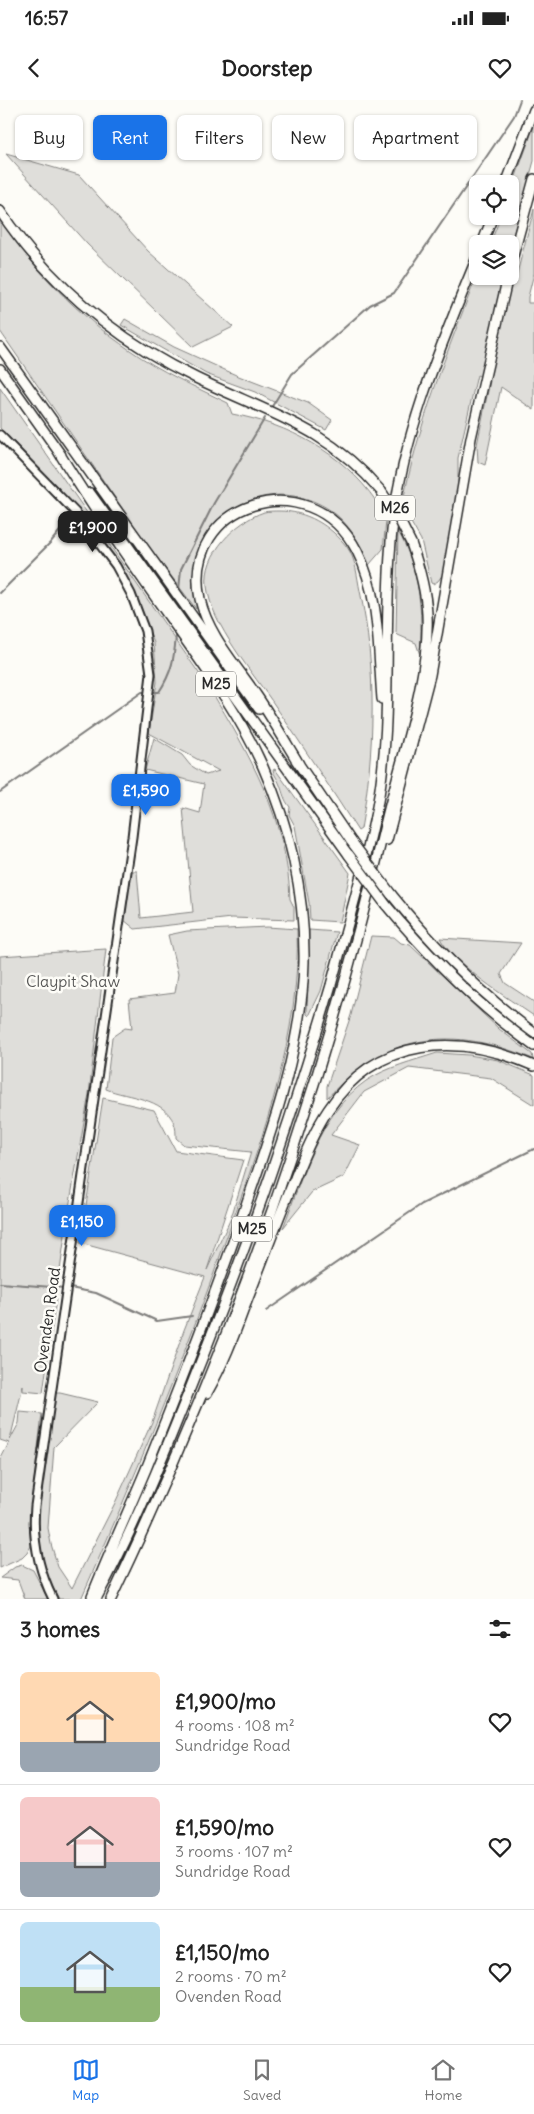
<!DOCTYPE html>
<html lang="en">
<head>
<meta charset="utf-8">
<style>
  :root { --surface:#fff; --page:#f6f6f6; --text:#222; --muted:#767676; --line:#e0e0e0; --accent:#1a73e8 }
  body { margin:0; font-family:Delius,sans-serif; background:var(--page); color:var(--text); height:100vh; display:flex; flex-direction:column; font-size:19px; white-space:nowrap }
  * { box-sizing:border-box; margin:0 }
  p { font-size:16px; color:var(--muted) }
  .icon { flex:none; width:28px; height:28px; fill:none; stroke:currentColor; stroke-width:2; stroke-linecap:round; stroke-linejoin:round }
  .map { position:relative; height:1499px; overflow:hidden }
  .panel { display:flex; flex-direction:column; background:var(--surface); flex:1 }
  .panel>* { flex:none }
  .hud { position:absolute; left:15px; top:15px; width:505px; height:45px; display:flex; gap:10px }
  .fabs { position:absolute; left:469px; top:75px; display:grid; gap:10px }
  .fabs a { display:grid; place-items:center; width:50px; height:50px; border-radius:8px; background:var(--surface); box-shadow:0 1px 4px #0004; font-size:25px }
  .price { position:absolute; translate:-50% -42px; padding:0 11px; border-radius:10px; background:var(--accent); color:#fff; font-size:16px; line-height:32px; filter:drop-shadow(0 1px 2px #0008) }
  .price::after { content:''; position:absolute; left:50%; top:30px; width:15px; height:11px; margin-left:-8px; background:inherit; clip-path:polygon(0 0,100% 0,50% 100%) }
  .price.on { background:#222; color:#fff }
  ul { padding:0; list-style:none }
  li { display:flex; align-items:center; gap:15px; height:125px; padding:0 20px }
  li+li { border-top:1px solid var(--line) }
  li span { display:grid; place-items:center; flex:none; width:140px; height:100px; border-radius:8px; color:#555 }
  li>.icon { margin-inline-start:auto }
  span .icon { width:60px; height:60px; fill:#fffc; stroke-width:1 }
  li b { font-size:21px }
  h2 { display:flex; justify-content:space-between; align-items:center; height:60px; padding:0 20px; font-size:21px }
  .pill { padding:0 18px; border-radius:8px; background:var(--surface); box-shadow:0 1px 4px #0004; font-size:18px; line-height:45px }
  .pill.on { background:var(--accent); color:#fff }
  .status { display:flex; justify-content:space-between; align-items:center; height:35px; padding:0 25px; background:var(--surface); direction:ltr }
  .status svg { height:14px; fill:currentColor }
  header { display:flex; justify-content:space-between; align-items:center; height:65px; padding:0 20px; background:var(--surface); font-size:22px; font-weight:700 }
  .menu { display:flex; justify-content:space-around; align-items:center; height:70px; border-top:1px solid var(--line); background:var(--surface); font-size:14px; color:var(--muted) }
  .menu a { display:grid; justify-items:center; gap:2px }
  .menu .on { color:var(--accent) }
  .map>svg:first-child { display:block }
  .green { fill:#dfdeda; stroke:#858482 }
  .lines { fill:none; stroke-linecap:round; stroke-linejoin:round }
  .stream { stroke:#7e7d7b; stroke-width:2 }
  .secondary-casing { stroke:#2b2b2b; stroke-width:11 }
  .motorway-casing { stroke:#2b2b2b; stroke-width:12 }
  .secondary { stroke:#fdfcf7; stroke-width:7 }
  .motorway { stroke:#fdfcf7; stroke-width:9 }
  .motorway-bridge-casing { stroke:#2b2b2b; stroke-width:12; stroke-linecap:butt }
  .motorway-bridge { stroke:#fdfcf7; stroke-width:9 }
  .labels { text-anchor:middle; stroke-width:5; stroke-linejoin:round; paint-order:stroke }
  .shield { fill:#fdfcf7; stroke:#6a6a68; stroke-width:1 }
  .shield-label { font-size:15px; font-weight:bold; fill:#2b2b2b }
  .park-label { font-size:16px; fill:#585857; stroke:#fdfcf7 }
  .street-label { font-size:16px; fill:#2b2b2b; stroke:#fdfcf7 }
</style>
</head>
<body>
<div class="status"><b>16:57</b><svg viewBox="0 0 49 12"><path d="M0 12V9h3v3zM5 12V6h3v6zM10 12V3h3v9zM15 12V0h3v12zM26 1h20v11H26zM47 4h2v5h-2z"/></svg></div>
<header><svg class="icon" aria-label="back" viewBox="0 0 24 24"><path d="M15 5l-7 7 7 7"/></svg>Doorstep<svg class="icon" aria-label="heart" viewBox="0 0 24 24"><path d="M12 20l-8-8c-3-5 5-10 8-4 3-6 11-1 8 4z"/></svg></header>
<div class="map">
<svg width="534" height="1499" viewBox="0 0 534 1499">
  <rect width="100%" height="100%" fill="#fdfcf7"/>
  <filter id="ink" filterUnits="userSpaceOnUse"><feTurbulence type="fractalNoise" baseFrequency=".02" numOctaves="2"/><feDisplacementMap in="SourceGraphic" scale="10" xChannelSelector="R" yChannelSelector="G"/><feConvolveMatrix kernelMatrix="1 2 1 2 8 2 1 2 1" color-interpolation-filters="sRGB"/></filter>
  <g filter="url(#ink)">
    <!-- green -->
    <path class="green" d="M 534,26 L 534,61 L 510,146 L 510,144 L 490,144 L 501,116 L 510,116 L 510,93 Z
      M 6,54 L 79,75 L 148,151 L 233,227 L 193,247 L 87,144 Z
      M 534,109 L 534,173 L 528,197 L 528,203 L 534,203 L 534,310 L 501,287 L 485,365 L 478,362 L 477,345 L 490,281 L 477,275 L 458,358 L 458,384 L 443,474 L 438,481 L 433,484 L 431,483 L 421,440 L 402,407 C 417,327 447,252 477,175 L 516,177 Z
      M 0,120 C 35,171 79,216 130,250 C 160,271 195,287 228,303 L 232,314 C 288,324 343,353 376,401 L 382,403 L 387,412 L 383,449 L 369,465 C 361,444 349,423 330,410 C 286,380 222,397 201,446 C 195,460 191,476 193,491 C 194,497 197,503 196,509 L 147,444 L 0,231 Z
      M 125,219 L 174,247 L 236,275 L 308,303 L 332,320 L 326,330 L 255,292 L 206,274 L 121,225 Z
      M 0,288 L 210,589 C 249,653 288,722 290,799 L 294,807 L 294,820 L 232,818 L 135,829 L 124,820 L 129,771 L 137,771 L 141,818 L 193,812 L 183,708 L 200,713 L 204,684 L 145,670 L 154,638 L 182,655 L 190,665 L 206,675 L 219,671 L 149,633 L 157,582 L 154,543 L 132,486 L 114,457 L 59,388 L 0,328 Z
      M 279,411 C 306,411 330,425 347,447 C 356,459 357,477 360,491 C 377,569 375,651 361,729 L 358,731 C 331,689 304,648 276,607 C 254,574 211,525 207,486 C 203,454 235,422 264,412 C 268,411 274,411 279,411 Z
      M 398,431 C 420,470 423,511 420,555 L 416,543 L 398,535 L 396,533 Z
      M 275,669 L 350,773 L 340,822 L 310,820 L 309,803 L 295,726 L 289,715 L 290,707 C 284,700 283,693 280,685 C 278,679 274,675 273,670 Z
      M 267,827 L 297,829 C 301,933 265,1031 230,1128 C 186,1254 135,1377 81,1499 L 59,1499 C 45,1475 40,1452 37,1425 L 54,1293 L 60,1293 L 98,1302 L 54,1347 L 48,1428 L 51,1444 L 58,1467 L 72,1488 L 115,1403 L 152,1322 L 184,1230 L 205,1177 L 80,1143 L 103,998 L 154,1010 L 176,1051 L 243,1060 L 207,1170 L 231,1118 L 251,1052 L 184,1045 L 176,1038 C 176,1034 176,1027 174,1023 C 163,997 128,998 106,989 L 112,937 L 125,928 L 132,929 L 129,899 L 175,893 L 178,874 L 168,835 L 187,831 Z
      M 309,830 L 337,832 L 321,891 L 309,916 L 307,914 Z
      M 371,836 L 394,837 L 401,843 L 410,845 L 499,929 L 532,954 L 533,959 C 452,925 388,932 327,998 L 327,986 L 351,915 Z
      M 440,838 L 521,843 L 501,874 L 505,883 L 534,902 L 534,916 C 509,899 453,864 440,838 Z
      M 106,849 L 89,994 L 68,1113 L 43,1293 L 23,1291 L 23,1286 L 10,1340 L 19,1323 L 20,1312 L 42,1314 L 29,1423 L 31,1446 L 27,1453 L 22,1458 L 0,1468 L 0,1360 L 9,1343 L 0,1340 L 0,856 Z
      M 437,953 L 469,955 L 498,960 L 534,975 L 534,1005 L 491,978 L 409,968 L 364,992 L 331,1035 L 360,1045 L 344,1077 L 312,1092 L 283,1128 C 303,1076 319,1014 366,981 C 387,967 413,961 437,953 Z
      M 22,1465 L 33,1470 L 48,1499 L 25,1499 L 18,1480 L 0,1478 L 15,1467 Z"/>
    <g class="lines">
      <!-- stream -->
      <path class="stream" d="M 271,308 L 292,274 L 370,205 L 394,193 L 514,16 L 520,0
        M 179,490 L 181,469 L 214,403 L 265,318
        M 0,493 L 50,443 L 68,421
        M 151,592 L 159,592 C 172,572 174,559 176,536
        M 0,692 L 142,592 L 146,592
        M 0,1183 L 65,1188
        M 70,1188 L 96,1193 L 157,1221 L 192,1216
        M 266,1211 L 422,1104 L 534,1049"/>
      <!-- secondary casing -->
      <g class="secondary-casing">
        <path id="secondary" d="M 0,335 L 76,413 L 116,466 L 131,494 L 145,531 L 151,574 L 132,737 L 35,1406 C 32,1440 38,1469 53,1499"/>
      </g>
      <!-- motorway casing -->
      <g class="motorway-casing">
        <path id="motorway" d="M 506,84 L 534,10
          M 0,111 C 49,184 117,240 196,278 C 268,313 327,327 381,391
          M 482,144 L 493,116
          M 510,167 L 534,79
          M 0,247 L 259,609
          M 0,269 L 61,355
          M 58,351 C 93,409 131,463 170,518 C 204,566 239,613 263,667 C 290,728 305,795 304,862 C 302,944 275,1022 248,1099 C 217,1190 182,1280 146,1369 C 128,1412 109,1453 92,1496
          M 90,393 L 349,755
          M 296,660 L 351,741
          M 299,664 C 285,641 272,618 257,596 C 237,566 208,535 200,499 C 180,403 310,361 357,451 C 380,495 378,551 382,599
          M 387,740 L 430,575 L 471,338 L 508,176
          M 391,794 C 433,846 480,893 534,933
          M 386,805 C 430,858 478,906 534,946
          M 207,1293 C 223,1265 234,1236 245,1206 C 262,1163 277,1121 295,1078 C 304,1055 314,1031 328,1010 C 377,935 459,933 534,966
          M 96,1499 C 139,1420 174,1329 207,1246 C 254,1128 295,1007 331,885 C 347,826 365,767 377,707 C 394,616 382,523 392,431 C 402,335 441,245 478,155
          M 111,1499 C 230,1250 323,990 386,721 C 401,657 430,579 427,514 C 426,490 419,466 411,443"/>
      </g>
      <!-- secondary -->
      <use href="#secondary" class="secondary"/>
      <!-- motorway -->
      <use href="#motorway" class="motorway"/>
      <!-- motorway-bridge casing -->
      <g class="motorway-bridge-casing">
        <path id="motorway-bridge" d="M 381,391 L 397,415 L 411,443
          M 351,741 L 391,794
          M 349,755 L 386,805"/>
      </g>
      <!-- motorway-bridge -->
      <use href="#motorway-bridge" class="motorway-bridge"/>
    </g>
  </g>
  <g class="labels">
    <!-- shield labels -->
    <g class="shield">
      <rect x="375" y="395.5" width="40" height="25" rx="4"/>
      <rect x="196" y="571.5" width="40" height="25" rx="4"/>
      <rect x="232" y="1116.5" width="40" height="25" rx="4"/>
    </g>
    <g class="shield-label">
      <text x="395" y="413">M26</text>
      <text x="216" y="589">M25</text>
      <text x="252" y="1134">M25</text>
    </g>
    <!-- park labels -->
    <g class="park-label">
      <text x="73" y="887">Claypit Shaw</text>
    </g>
    <!-- street labels -->
    <g class="street-label">
      <text transform="translate(47 1220) rotate(-82)" y="6">Ovenden Road</text>
    </g>
  </g>
</svg>
<div class="fabs">
<a><svg class="icon" aria-label="locate" viewBox="0 0 24 24"><circle cx="12" cy="12" r="6"/><path d="M12 2v4M12 18v4M2 12h4M18 12h4"/></svg></a>
<a><svg class="icon" aria-label="layers" viewBox="0 0 24 24"><path d="M12 4l9 5-9 5-9-5zM3 14l9 5 9-5"/></svg></a>
</div>
<b class="price on" style="left:93px;top:453px">£1,900</b>
<b class="price" style="left:146px;top:716px">£1,590</b>
<b class="price" style="left:82px;top:1147px">£1,150</b>
<div class="hud">
<a class="pill">Buy</a>
<a class="pill on">Rent</a>
<a class="pill">Filters</a>
<a class="pill">New</a>
<a class="pill">Apartment</a>
</div>
</div>
<section class="panel">
<h2>3 homes<svg class="icon" aria-label="filters" viewBox="0 0 24 24"><path d="M4 7h16M4 17h16"/><circle cx="9" cy="7" r="2"/><circle cx="15" cy="17" r="2"/></svg></h2>
<ul>
<li><span style="background:linear-gradient(#ffd9b3 70%,#9aa5b1 0)"><svg class="icon" aria-label="home" viewBox="0 0 24 24"><path d="M3 11l9-7 9 7M6 9v11h12V9"/></svg></span><div><b>£1,900/mo</b><p>4 rooms · 108 m²</p><p>Sundridge Road</p></div><svg class="icon" aria-label="heart" viewBox="0 0 24 24"><path d="M12 20l-8-8c-3-5 5-10 8-4 3-6 11-1 8 4z"/></svg></li>
<li><span style="background:linear-gradient(#f6c9c9 65%,#9aa5b1 0)"><svg class="icon" aria-label="home" viewBox="0 0 24 24"><path d="M3 11l9-7 9 7M6 9v11h12V9"/></svg></span><div><b>£1,590/mo</b><p>3 rooms · 107 m²</p><p>Sundridge Road</p></div><svg class="icon" aria-label="heart" viewBox="0 0 24 24"><path d="M12 20l-8-8c-3-5 5-10 8-4 3-6 11-1 8 4z"/></svg></li>
<li><span style="background:linear-gradient(#bfe0f5 65%,#8fb573 0)"><svg class="icon" aria-label="home" viewBox="0 0 24 24"><path d="M3 11l9-7 9 7M6 9v11h12V9"/></svg></span><div><b>£1,150/mo</b><p>2 rooms · 70 m²</p><p>Ovenden Road</p></div><svg class="icon" aria-label="heart" viewBox="0 0 24 24"><path d="M12 20l-8-8c-3-5 5-10 8-4 3-6 11-1 8 4z"/></svg></li>
</ul>
</section>
<nav class="menu">
<a class="on"><svg class="icon" aria-label="map" viewBox="0 0 24 24"><path d="M3 6l6-2 6 2 6-2v14l-6 2-6-2-6 2zM9 4v14M15 6v14"/></svg>Map</a>
<a><svg class="icon" aria-label="saved" viewBox="0 0 24 24"><path d="M7 4h10v16l-5-4-5 4z"/></svg>Saved</a>
<a><svg class="icon" aria-label="home" viewBox="0 0 24 24"><path d="M3 11l9-7 9 7M6 9v11h12V9"/></svg>Home</a>
</nav>
</body>
</html>
